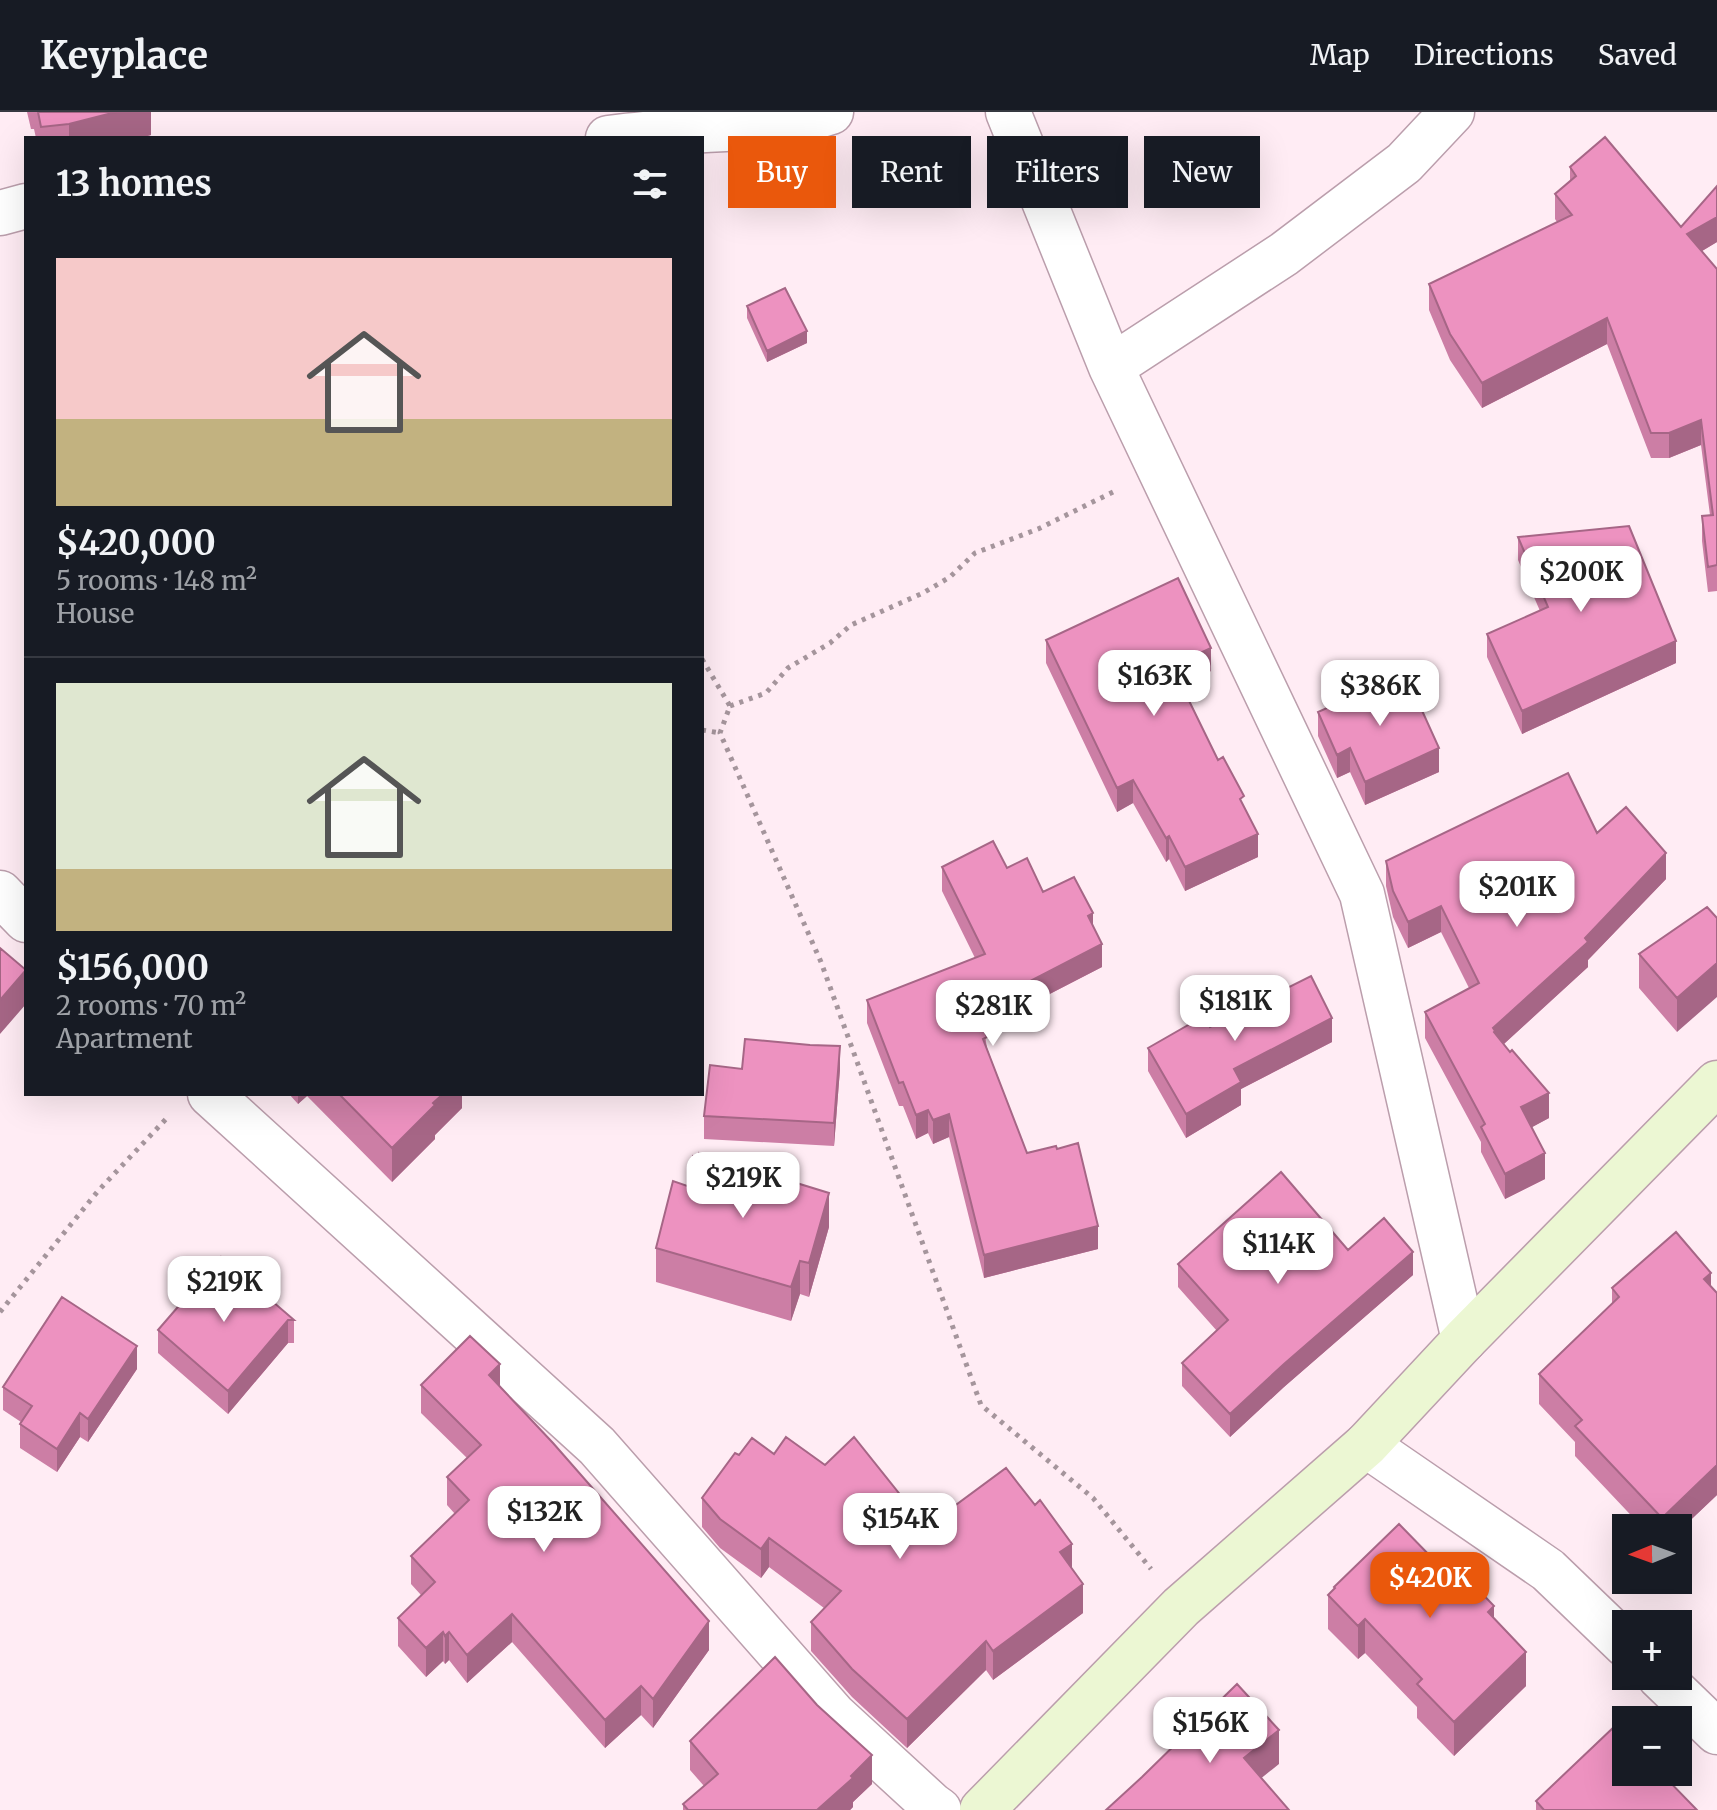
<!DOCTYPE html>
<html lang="en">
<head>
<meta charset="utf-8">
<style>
  :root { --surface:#171b24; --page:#242831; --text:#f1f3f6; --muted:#9ea1a6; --line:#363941; --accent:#ea580c }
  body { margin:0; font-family:Merriweather,serif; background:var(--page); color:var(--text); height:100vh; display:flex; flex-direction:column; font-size:30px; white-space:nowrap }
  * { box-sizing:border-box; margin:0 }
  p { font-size:26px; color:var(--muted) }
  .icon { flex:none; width:44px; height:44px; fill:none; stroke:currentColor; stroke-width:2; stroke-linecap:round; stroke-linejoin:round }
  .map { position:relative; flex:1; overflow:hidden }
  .sheet { position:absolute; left:24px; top:24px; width:680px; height:960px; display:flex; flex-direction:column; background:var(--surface); border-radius:0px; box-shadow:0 8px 32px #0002 }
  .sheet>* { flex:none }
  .top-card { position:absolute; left:728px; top:24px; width:760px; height:72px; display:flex; gap:16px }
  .needle { width:52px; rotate:269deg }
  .controls { position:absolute; left:1612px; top:1402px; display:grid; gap:16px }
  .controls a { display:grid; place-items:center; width:80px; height:80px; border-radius:0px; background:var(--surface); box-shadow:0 8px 32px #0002; font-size:40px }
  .price { position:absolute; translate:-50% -68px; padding:0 18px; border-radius:16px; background:#fff; color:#222; font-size:26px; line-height:52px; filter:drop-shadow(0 2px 4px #0008) }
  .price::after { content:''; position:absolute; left:50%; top:48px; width:24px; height:18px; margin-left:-12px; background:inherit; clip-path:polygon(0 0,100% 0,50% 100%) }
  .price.active { background:var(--accent); color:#fff }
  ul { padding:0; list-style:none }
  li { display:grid; align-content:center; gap:16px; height:424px; padding:0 32px }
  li+li { border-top:2px solid var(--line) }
  li span { display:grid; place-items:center; height:248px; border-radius:0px; color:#555 }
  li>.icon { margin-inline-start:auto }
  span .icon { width:144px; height:144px; fill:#fffc; stroke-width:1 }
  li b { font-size:34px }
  h2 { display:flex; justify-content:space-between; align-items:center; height:96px; padding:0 32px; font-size:34px }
  .pill { padding:0 28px; border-radius:0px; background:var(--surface); box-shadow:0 8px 32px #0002; font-size:28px; line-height:72px }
  .pill.active { background:var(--accent); color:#fff }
  header { display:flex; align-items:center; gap:48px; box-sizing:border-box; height:112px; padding:0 40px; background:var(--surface); border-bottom:2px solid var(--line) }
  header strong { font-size:38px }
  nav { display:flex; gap:44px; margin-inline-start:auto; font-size:28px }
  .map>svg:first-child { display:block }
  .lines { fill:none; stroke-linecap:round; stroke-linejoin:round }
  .minor-casing { stroke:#bb9eac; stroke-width:47 }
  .secondary-casing { stroke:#bb9eac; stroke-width:47 }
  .path { stroke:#a5959c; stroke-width:5; stroke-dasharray:4 6; stroke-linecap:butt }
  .minor { stroke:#fff; stroke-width:44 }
  .secondary { stroke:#ecf7d3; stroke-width:44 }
  .wall { fill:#cc7ea5 }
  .shaded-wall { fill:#a66686 }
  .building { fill:#ed92c0; stroke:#a66686; stroke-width:2 }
</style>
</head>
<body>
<header>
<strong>Keyplace</strong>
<nav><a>Map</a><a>Directions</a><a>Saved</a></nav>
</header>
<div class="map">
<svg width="1717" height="1698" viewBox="0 0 1717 1698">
  <rect width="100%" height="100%" fill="#ffecf4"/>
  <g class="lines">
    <!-- minor casing -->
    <g class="minor-casing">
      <path id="minor" d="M 1008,0 L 1111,255 L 1362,782 L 1464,1228
        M 608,26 C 633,23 658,20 683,19 C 734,16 782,17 831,0
        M 0,101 L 26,94
        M 1111,255 L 1284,142 L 1404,51 L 1452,0
        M 0,781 L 26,808
        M 210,982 L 597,1334 L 834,1603 L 932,1693 L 939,1698
        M 1366,1333 L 1548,1458 L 1626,1533
        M 1659,1564 L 1717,1620"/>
    </g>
    <!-- secondary casing -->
    <g class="secondary-casing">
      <path id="secondary" d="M 982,1698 L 1181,1495 L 1366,1333 L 1464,1228 L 1717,971"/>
    </g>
    <!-- path -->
    <path class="path" d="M 702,547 L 730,594 L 720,621 L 821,850 L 981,1293 L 1093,1386 L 1151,1457
      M 730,594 L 766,581 L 788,556 L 830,531 L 851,513 L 923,481 L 950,465 L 975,441 L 1038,417 L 1115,379
      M 702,618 L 720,621
      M 0,1200 L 98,1079 L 166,1007"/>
    <!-- minor -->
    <use href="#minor" class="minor"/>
    <!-- secondary -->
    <use href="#secondary" class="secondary"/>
  </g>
  <!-- wall -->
  <path class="wall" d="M 27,0 L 151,0 L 151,23 L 140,26 L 36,26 L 34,17 L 31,17 Z
    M 1570,55 L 1681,115 L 1717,74 L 1717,130 L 1702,139 L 1717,157 L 1717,479 L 1708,480 L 1702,429 L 1702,404 L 1710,403 L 1701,333 L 1669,346 L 1651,346 L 1607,232 L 1482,296 L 1450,248 L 1429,198 L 1429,172 L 1557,110 L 1555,107 L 1555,82 L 1570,69 Z
    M 747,194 L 807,231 L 767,250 L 747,206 Z
    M 1518,425 L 1676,551 L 1522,622 L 1487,545 L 1487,522 L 1540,499 L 1518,448 Z
    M 1046,528 L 1211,559 L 1182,573 L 1218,648 L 1244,694 L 1258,745 L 1185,779 L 1169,747 L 1166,750 L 1133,691 L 1117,700 L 1046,551 Z
    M 1318,600 L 1439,660 L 1365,693 L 1350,660 L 1337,666 L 1318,624 Z
    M 1597,721 L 1666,767 L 1588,848 L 1588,855 L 1504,932 L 1549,1006 L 1532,1015 L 1545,1067 L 1505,1087 L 1481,1040 L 1481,1030 L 1425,926 L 1425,900 L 1469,876 L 1441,820 L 1408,836 L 1393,805 L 1386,774 L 1386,749 Z
    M 942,755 L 1007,756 L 1093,814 L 1102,855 L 984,916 L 987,936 L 1027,1041 L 1098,1137 L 984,1166 L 949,1025 L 933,1032 L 928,1021 L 916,1027 L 903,994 L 899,994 L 867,911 L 867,888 L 975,846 L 942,779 Z
    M 1707,795 L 1677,920 L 1639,876 L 1639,842 Z
    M 1210,915 L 1332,930 L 1241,977 L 1241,993 L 1186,1026 L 1148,959 L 1148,936 Z
    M 742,957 L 840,957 L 834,1034 L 704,1027 L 704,1004 Z
    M 289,982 L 462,982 L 462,996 L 435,1023 L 435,1027 L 392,1070 L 307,984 L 298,992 Z
    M 690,1075 L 829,1115 L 809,1185 L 800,1182 L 791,1209 L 656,1170 L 656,1136 Z
    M 1348,1138 L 1413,1163 L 1284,1275 L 1230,1325 L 1182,1274 L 1182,1251 L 1217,1219 L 1178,1175 L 1178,1152 Z
    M 1711,1175 L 1717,1181 L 1717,1383 L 1678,1420 L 1678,1416 L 1643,1416 L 1575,1344 L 1575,1330 L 1539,1292 L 1539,1262 L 1612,1192 L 1612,1176 Z
    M 294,1208 L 294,1231 L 288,1231 L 228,1302 L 158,1241 L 158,1218 Z
    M 137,1257 L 88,1330 L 80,1325 L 57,1360 L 20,1336 L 20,1312 L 21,1310 L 3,1298 L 3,1275 Z
    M 421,1273 L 500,1275 L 709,1538 L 653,1616 L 641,1603 L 605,1636 L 512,1530 L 467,1571 L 449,1548 L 445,1552 L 443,1549 L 426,1565 L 398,1534 L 398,1506 L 421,1483 L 411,1472 L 411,1444 L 455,1402 L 447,1393 L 447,1365 L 467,1346 L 421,1301 Z
    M 774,1342 L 825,1353 L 926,1415 L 1072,1456 L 1083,1501 L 993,1568 L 986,1558 L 907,1636 L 852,1585 L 811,1539 L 811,1510 L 824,1496 L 769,1455 L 761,1466 L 720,1436 L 702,1415 L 702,1386 L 739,1343 Z
    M 1438,1452 L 1494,1506 L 1526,1574 L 1454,1644 L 1417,1606 L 1417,1595 L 1365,1541 L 1358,1547 L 1328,1517 L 1328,1483 L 1334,1478 L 1334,1475 Z
    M 690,1629 L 872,1672 L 853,1690 L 853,1695 L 850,1698 L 683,1698 L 683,1692 L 704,1674 L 690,1658 Z
    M 1536,1689 L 1697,1698 L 1536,1698 Z"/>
  <!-- shaded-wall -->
  <path class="shaded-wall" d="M 116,0 L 151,0 L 151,23 L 140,26 L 69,26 L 69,12 Z
    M 1717,105 L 1717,130 L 1687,148 L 1687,122 Z
    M 1607,206 L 1607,232 L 1482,296 L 1482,271 Z
    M 807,219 L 807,231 L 767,250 L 767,239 Z
    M 1701,308 L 1701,333 L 1669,346 L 1669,321 Z
    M 1676,529 L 1676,551 L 1522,622 L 1522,599 Z
    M 1211,536 L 1211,559 L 1172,578 L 1172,554 Z
    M 1350,636 L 1350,660 L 1337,666 L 1337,643 Z
    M 1439,636 L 1439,660 L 1365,693 L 1365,670 Z
    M 1133,668 L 1133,691 L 1117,700 L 1117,676 Z
    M 1258,722 L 1258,745 L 1185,779 L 1185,755 Z
    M 1169,724 L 1169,747 L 1166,750 L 1166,726 Z
    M 1666,741 L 1666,767 L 1588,848 L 1588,855 L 1495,940 L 1493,916 L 1585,826 Z
    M 1441,794 L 1441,820 L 1408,836 L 1408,810 Z
    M 1093,801 L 1093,824 L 1088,804 Z
    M 1102,832 L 1102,855 L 976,920 L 976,897 Z
    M 1717,851 L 1717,885 L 1677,920 L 1677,886 Z
    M 26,858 L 26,892 L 0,922 L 0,888 Z
    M 1332,906 L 1332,930 L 1241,977 L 1241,993 L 1186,1026 L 1186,1002 L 1234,957 Z
    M 840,934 L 840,957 L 834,1034 L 834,1011 Z
    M 1549,981 L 1549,1006 L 1521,1021 L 1521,995 Z
    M 298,982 L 307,982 L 307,984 L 298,992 Z
    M 443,982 L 462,982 L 462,996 L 435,1023 L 435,1027 L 392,1070 L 392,1036 Z
    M 928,998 L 928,1021 L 916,1027 L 916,1003 Z
    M 949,1002 L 949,1025 L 933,1032 L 933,1008 Z
    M 1545,1041 L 1545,1067 L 1505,1087 L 1505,1062 Z
    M 829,1081 L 829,1115 L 809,1185 L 809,1151 Z
    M 1098,1114 L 1098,1137 L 984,1166 L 984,1143 Z
    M 1413,1140 L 1413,1163 L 1284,1275 L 1230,1325 L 1230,1302 L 1284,1252 Z
    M 800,1149 L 800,1182 L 791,1209 L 791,1175 Z
    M 1711,1161 L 1711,1191 L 1704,1167 Z
    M 288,1208 L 288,1231 L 228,1302 L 228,1279 Z
    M 137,1234 L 137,1257 L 88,1330 L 88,1307 Z
    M 500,1252 L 500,1280 L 489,1263 Z
    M 80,1301 L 80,1325 L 57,1360 L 57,1337 Z
    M 1717,1353 L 1717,1383 L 1678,1420 L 1678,1416 L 1662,1416 L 1662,1406 Z
    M 769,1426 L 769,1455 L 761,1466 L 761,1437 Z
    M 1072,1432 L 1072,1461 L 1060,1440 Z
    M 1083,1472 L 1083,1501 L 993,1568 L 993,1539 Z
    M 1494,1494 L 1494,1528 L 1488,1500 Z
    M 512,1502 L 512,1530 L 467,1571 L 467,1543 Z
    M 1365,1507 L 1365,1541 L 1358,1547 L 1358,1514 Z
    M 709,1509 L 709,1538 L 653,1616 L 653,1587 Z
    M 443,1520 L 443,1549 L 426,1565 L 426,1536 Z
    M 449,1520 L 449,1548 L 445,1552 L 445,1524 Z
    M 986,1529 L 986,1558 L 907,1636 L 907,1607 Z
    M 1526,1540 L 1526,1574 L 1454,1644 L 1454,1610 Z
    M 641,1574 L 641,1603 L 605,1636 L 605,1608 Z
    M 1279,1618 L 1279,1652 L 1244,1680 L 1244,1646 Z
    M 872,1643 L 872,1672 L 853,1690 L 853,1695 L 850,1698 L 817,1698 Z"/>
  <!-- building -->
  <path class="building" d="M 38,0 L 116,0 L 69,12 L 41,15 Z
    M 1605,25 L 1681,115 L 1717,74 L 1717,105 L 1687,122 L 1717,157 L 1717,453 L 1708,455 L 1702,404 L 1713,403 L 1701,308 L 1669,321 L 1651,321 L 1607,206 L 1482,271 L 1450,222 L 1429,172 L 1572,103 L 1555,82 L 1576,64 L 1570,55 Z
    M 785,176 L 807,219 L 767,239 L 747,194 Z
    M 1629,414 L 1676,529 L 1522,599 L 1487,522 L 1548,495 L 1518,425 Z
    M 1178,466 L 1211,536 L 1172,554 L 1218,648 L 1223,645 L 1244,684 L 1240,687 L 1258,722 L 1185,755 L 1169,724 L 1166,726 L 1133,668 L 1117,676 L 1046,528 Z
    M 1405,561 L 1439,636 L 1365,670 L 1350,636 L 1337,643 L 1318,600 Z
    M 1568,661 L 1597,721 L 1626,695 L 1666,741 L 1585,826 L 1588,830 L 1493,916 L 1495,919 L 1494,920 L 1510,940 L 1512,938 L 1549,981 L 1521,995 L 1545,1041 L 1505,1062 L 1481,1015 L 1485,1012 L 1425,900 L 1479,871 L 1441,794 L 1408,810 L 1393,779 L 1386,749 Z
    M 993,729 L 1007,756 L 1027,746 L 1043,780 L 1074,765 L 1093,801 L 1088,804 L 1102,832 L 976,897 L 987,925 L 983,927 L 1027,1041 L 1056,1034 L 1057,1037 L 1078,1031 L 1098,1114 L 984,1143 L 949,1002 L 933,1008 L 928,998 L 916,1003 L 903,970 L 899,971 L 867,888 L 985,842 L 942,755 Z
    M 1707,795 L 1717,806 L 1717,851 L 1677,886 L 1639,842 Z
    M 0,836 L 26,858 L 0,888 Z
    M 1311,864 L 1332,906 L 1234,957 L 1241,970 L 1186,1002 L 1148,936 L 1204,904 L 1210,915 Z
    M 745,927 L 810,933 L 840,934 L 834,1011 L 704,1004 L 710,953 L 742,957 Z
    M 339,982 L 443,982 L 433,991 L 435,993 L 392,1036 Z
    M 699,1041 L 829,1081 L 809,1151 L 800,1149 L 791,1175 L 656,1136 L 673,1069 L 690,1075 L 693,1044 L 699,1046 Z
    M 1281,1060 L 1348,1138 L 1384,1106 L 1413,1140 L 1284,1252 L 1230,1302 L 1182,1251 L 1228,1208 L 1178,1152 Z
    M 1676,1120 L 1711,1161 L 1704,1167 L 1717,1181 L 1717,1353 L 1662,1406 L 1575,1314 L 1582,1308 L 1539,1262 L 1619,1185 L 1612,1176 Z
    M 221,1145 L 294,1208 L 288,1208 L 228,1279 L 158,1218 Z
    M 62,1185 L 137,1234 L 88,1307 L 80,1301 L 57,1337 L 20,1312 L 32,1294 L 3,1275 Z
    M 470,1224 L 500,1252 L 489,1263 L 553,1331 L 709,1509 L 653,1587 L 641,1574 L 605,1608 L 512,1502 L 467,1543 L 449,1520 L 445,1524 L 443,1520 L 426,1536 L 398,1506 L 435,1470 L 411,1444 L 469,1388 L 447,1365 L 481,1333 L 421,1273 Z
    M 786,1325 L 825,1353 L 854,1325 L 926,1415 L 1006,1356 L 1035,1393 L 1040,1388 L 1072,1432 L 1060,1440 L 1083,1472 L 993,1539 L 986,1529 L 907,1607 L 852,1557 L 811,1510 L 841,1479 L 769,1426 L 761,1437 L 720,1407 L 702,1386 L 735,1341 L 739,1343 L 752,1326 L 774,1342 Z
    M 1399,1412 L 1438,1452 L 1446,1444 L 1494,1494 L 1488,1500 L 1526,1540 L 1454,1610 L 1417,1572 L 1422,1567 L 1365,1507 L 1358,1514 L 1328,1483 L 1335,1476 L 1334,1475 Z
    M 775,1545 L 817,1593 L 872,1643 L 851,1664 L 853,1666 L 817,1698 L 688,1698 L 683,1692 L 718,1662 L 690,1629 Z
    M 1237,1572 L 1279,1618 L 1244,1646 L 1289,1698 L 1106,1698 L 1142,1665 Z
    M 1615,1614 L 1626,1625 L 1626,1660 L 1660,1660 L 1697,1698 L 1544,1698 L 1536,1689 Z"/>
</svg>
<div class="controls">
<a><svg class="needle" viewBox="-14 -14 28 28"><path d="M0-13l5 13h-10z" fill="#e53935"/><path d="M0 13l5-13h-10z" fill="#9ea1a6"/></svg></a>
<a>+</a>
<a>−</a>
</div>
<b class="price" style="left:1581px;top:502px">$200K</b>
<b class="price" style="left:1154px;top:606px">$163K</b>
<b class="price" style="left:1380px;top:616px">$386K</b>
<b class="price" style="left:1517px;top:817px">$201K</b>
<b class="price" style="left:1235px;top:931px">$181K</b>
<b class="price" style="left:993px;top:936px">$281K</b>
<b class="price" style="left:743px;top:1108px">$219K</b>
<b class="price" style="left:1278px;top:1174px">$114K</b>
<b class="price" style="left:224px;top:1212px">$219K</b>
<b class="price" style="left:544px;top:1442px">$132K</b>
<b class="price" style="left:900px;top:1449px">$154K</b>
<b class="price active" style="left:1430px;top:1508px">$420K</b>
<b class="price" style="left:1210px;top:1653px">$156K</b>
<div class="top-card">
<a class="pill active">Buy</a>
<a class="pill">Rent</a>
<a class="pill">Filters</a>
<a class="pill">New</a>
</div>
<section class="sheet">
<h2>13 homes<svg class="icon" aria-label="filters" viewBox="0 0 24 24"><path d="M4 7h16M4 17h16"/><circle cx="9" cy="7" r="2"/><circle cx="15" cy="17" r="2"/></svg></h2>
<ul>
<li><span style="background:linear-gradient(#f6c9c9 65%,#c2b280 0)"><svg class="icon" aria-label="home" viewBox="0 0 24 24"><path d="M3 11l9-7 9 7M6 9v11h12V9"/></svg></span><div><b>$420,000</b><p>5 rooms · 148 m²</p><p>House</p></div></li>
<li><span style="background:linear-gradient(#dfe7d0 75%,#c2b280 0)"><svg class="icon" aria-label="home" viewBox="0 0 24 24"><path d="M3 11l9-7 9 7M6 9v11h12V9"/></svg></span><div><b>$156,000</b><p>2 rooms · 70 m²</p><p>Apartment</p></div></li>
</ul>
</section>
</div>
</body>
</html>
